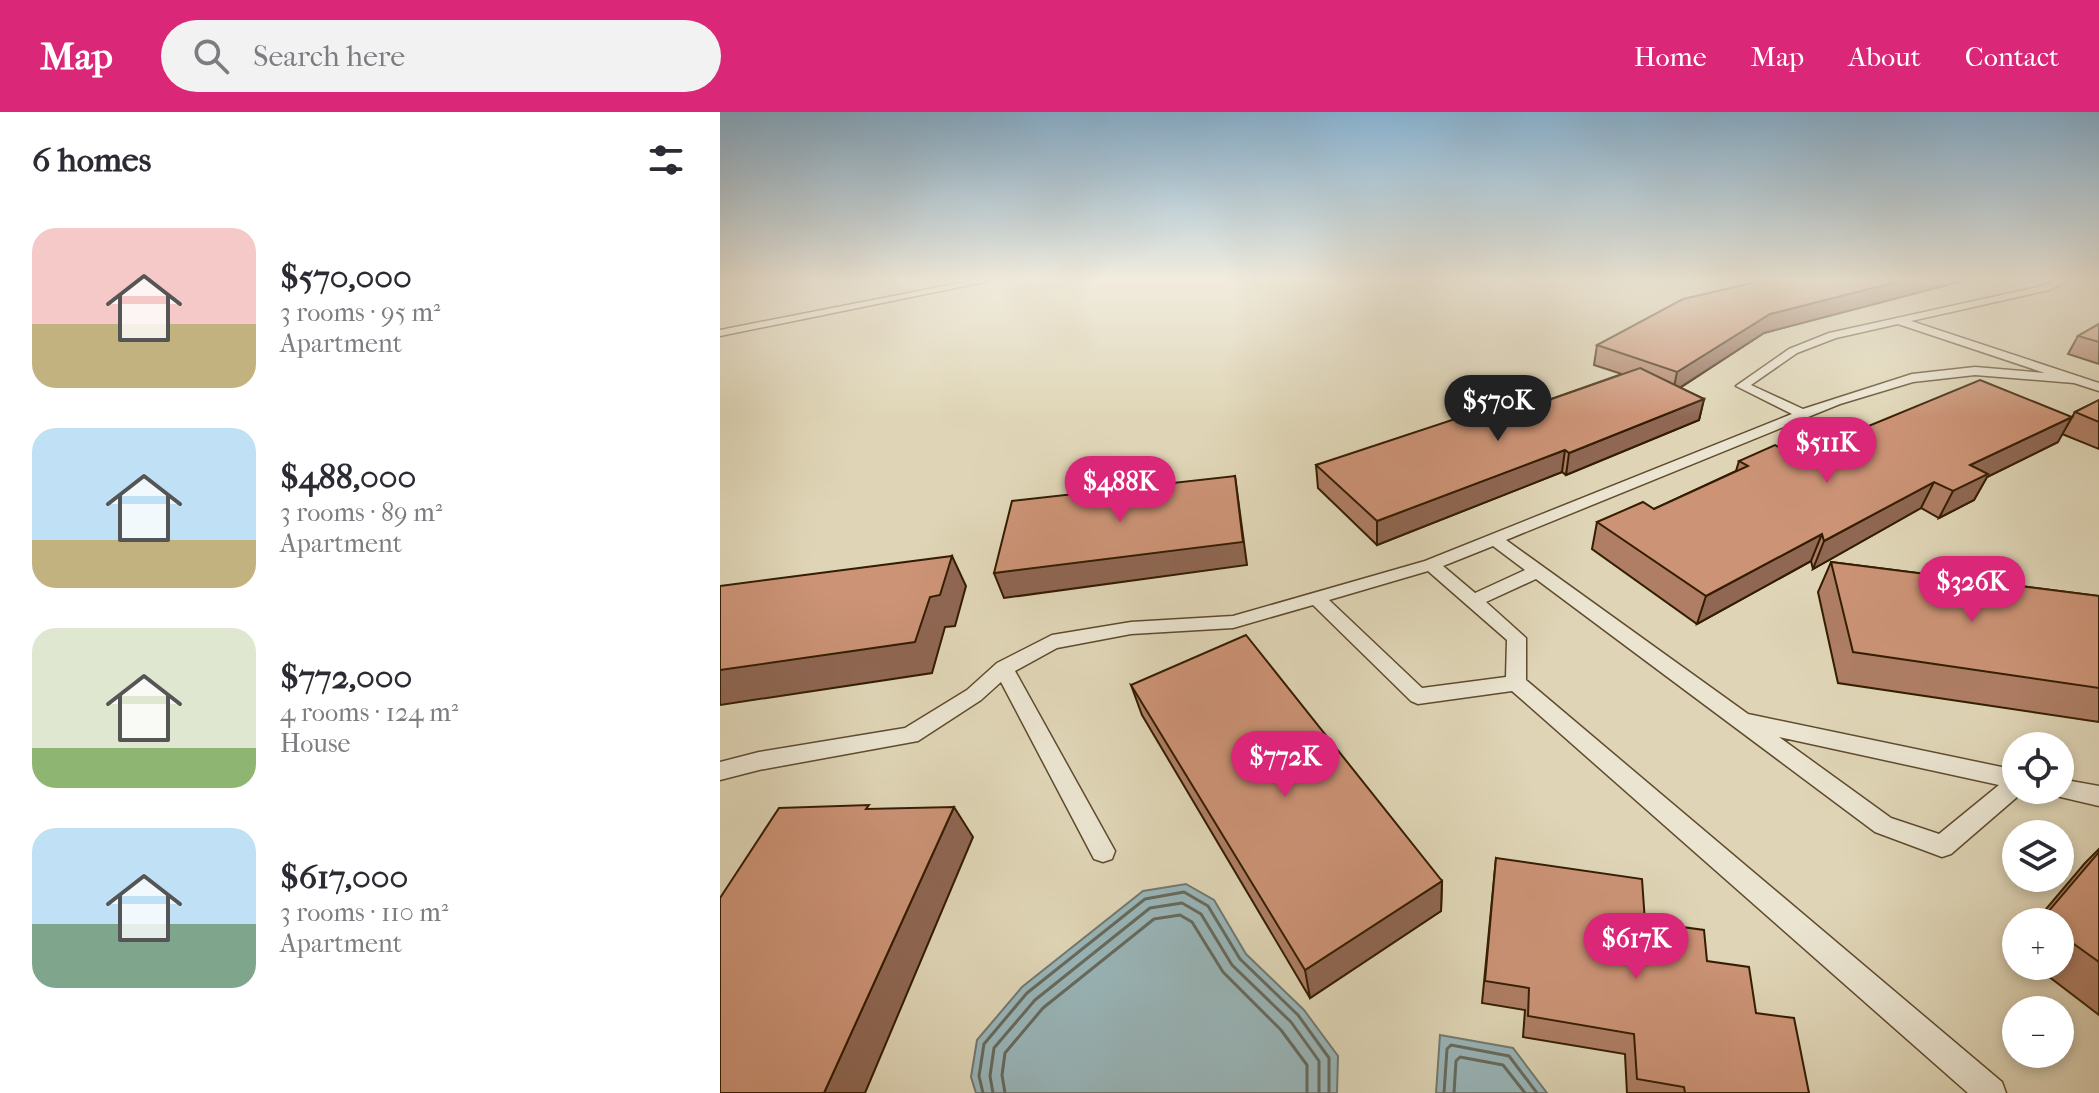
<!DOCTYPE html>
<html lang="en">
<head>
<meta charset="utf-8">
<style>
  :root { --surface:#fff; --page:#f2f2f3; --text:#2b2b33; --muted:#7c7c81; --accent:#db2777 }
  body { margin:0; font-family:"IM FELL French Canon",serif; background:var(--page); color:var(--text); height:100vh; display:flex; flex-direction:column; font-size:30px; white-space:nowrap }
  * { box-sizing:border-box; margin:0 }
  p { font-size:26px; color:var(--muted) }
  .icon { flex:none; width:44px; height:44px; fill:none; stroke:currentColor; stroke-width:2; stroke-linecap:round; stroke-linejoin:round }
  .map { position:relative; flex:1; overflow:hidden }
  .panel { display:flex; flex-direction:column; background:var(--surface); width:720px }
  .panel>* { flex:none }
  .controls { position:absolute; left:1282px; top:620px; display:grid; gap:16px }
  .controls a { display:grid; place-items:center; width:72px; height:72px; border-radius:50%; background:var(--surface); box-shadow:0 4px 12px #0003; font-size:40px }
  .price { position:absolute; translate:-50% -68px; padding:0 18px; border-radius:28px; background:var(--accent); color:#fff; font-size:26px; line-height:52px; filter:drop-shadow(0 2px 4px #0008) }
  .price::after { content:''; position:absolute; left:50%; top:48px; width:24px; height:18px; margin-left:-12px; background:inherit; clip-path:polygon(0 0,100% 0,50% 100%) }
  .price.active { background:#222; color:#fff }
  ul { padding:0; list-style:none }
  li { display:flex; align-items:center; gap:24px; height:200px; padding:0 32px }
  li span { display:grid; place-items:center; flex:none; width:224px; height:160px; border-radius:24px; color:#555 }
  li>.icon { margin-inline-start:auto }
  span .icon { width:96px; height:96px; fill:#fffc; stroke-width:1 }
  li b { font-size:34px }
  h2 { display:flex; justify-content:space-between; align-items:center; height:96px; padding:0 32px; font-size:34px }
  header { display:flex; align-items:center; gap:48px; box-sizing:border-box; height:112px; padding:0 40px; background:var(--accent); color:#fff }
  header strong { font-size:38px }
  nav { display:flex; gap:44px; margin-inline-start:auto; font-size:28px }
  .search { width:560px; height:72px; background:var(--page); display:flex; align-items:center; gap:20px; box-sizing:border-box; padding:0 28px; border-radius:44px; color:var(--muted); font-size:30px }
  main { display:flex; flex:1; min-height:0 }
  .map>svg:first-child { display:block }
  .water { fill:#99b6ba; stroke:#717970; stroke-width:2 }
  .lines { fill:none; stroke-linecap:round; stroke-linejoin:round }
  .shore { stroke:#666a5d; stroke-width:3 }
  .canal { fill:#99b6ba; fill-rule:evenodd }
  .lane-casing { stroke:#5f4b2e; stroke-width:3 }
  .lane { fill:#eae4d0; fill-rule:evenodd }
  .wall { fill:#af7e65; stroke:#341d00; stroke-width:2 }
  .shaded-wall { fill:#8f6753; stroke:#341d00; stroke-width:2 }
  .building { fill:#cc9376; stroke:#341d00; stroke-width:2 }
</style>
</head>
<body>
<header>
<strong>Map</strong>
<div class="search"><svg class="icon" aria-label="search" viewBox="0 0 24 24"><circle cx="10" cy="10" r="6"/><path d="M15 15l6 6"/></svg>Search here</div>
<nav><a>Home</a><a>Map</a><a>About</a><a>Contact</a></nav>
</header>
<main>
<section class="panel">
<h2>6 homes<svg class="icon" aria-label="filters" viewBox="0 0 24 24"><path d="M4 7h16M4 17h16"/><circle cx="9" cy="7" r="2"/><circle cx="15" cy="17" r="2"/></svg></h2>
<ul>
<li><span style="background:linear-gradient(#f6c9c9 60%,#c2b280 0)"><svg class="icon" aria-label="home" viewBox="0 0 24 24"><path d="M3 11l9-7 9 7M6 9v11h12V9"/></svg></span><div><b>$570,000</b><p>3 rooms · 95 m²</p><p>Apartment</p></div></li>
<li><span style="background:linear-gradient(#bfe0f5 70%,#c2b280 0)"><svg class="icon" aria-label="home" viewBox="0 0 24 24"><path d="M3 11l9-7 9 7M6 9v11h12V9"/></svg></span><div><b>$488,000</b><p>3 rooms · 89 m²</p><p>Apartment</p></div></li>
<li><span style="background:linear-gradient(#dfe7d0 75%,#8fb573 0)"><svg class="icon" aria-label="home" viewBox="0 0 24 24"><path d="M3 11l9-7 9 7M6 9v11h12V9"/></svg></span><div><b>$772,000</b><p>4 rooms · 124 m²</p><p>House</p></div></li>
<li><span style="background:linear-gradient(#bfe0f5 60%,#7fa58c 0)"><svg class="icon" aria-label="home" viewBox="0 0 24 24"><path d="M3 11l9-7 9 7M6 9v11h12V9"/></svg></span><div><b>$617,000</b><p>3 rooms · 110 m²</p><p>Apartment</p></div></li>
</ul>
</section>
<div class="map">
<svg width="1379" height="981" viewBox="0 0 1379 981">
  <rect width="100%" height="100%" fill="#dfd5b6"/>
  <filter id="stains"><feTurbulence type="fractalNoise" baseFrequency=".0025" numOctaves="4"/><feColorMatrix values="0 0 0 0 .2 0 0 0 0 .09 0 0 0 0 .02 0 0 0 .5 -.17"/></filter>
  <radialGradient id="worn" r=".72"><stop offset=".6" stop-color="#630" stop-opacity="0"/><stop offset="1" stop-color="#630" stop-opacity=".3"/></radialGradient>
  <!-- water -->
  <path class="water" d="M 466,772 L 494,788 L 526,842 L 584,898 L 618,944 L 617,981 L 256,981 L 251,965 L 257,928 L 302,875 L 423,779 Z
    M 720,923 L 793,936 L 827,981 L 716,981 Z"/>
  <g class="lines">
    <!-- shore -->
    <path class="shore" d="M 263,981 L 259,964 L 264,932 L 307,881 L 425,787 L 464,780 L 488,794 L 520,847 L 578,903 L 609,946 L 609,981
      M 273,981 L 270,964 L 274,936 L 315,888 L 430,796 L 462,791 L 481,802 L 512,853 L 571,910 L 599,949 L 599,981
      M 285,981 L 282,963 L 285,941 L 323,896 L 434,807 L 460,803 L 472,810 L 503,860 L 561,918 L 587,953 L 587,981
      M 724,981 L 727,937 L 731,933 L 789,944 L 817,981
      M 734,981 L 736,949 L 740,945 L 783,953 L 805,981"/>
    <!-- canal -->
    <path class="canal" d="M 0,168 L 13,168 L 10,173 L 0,175 Z"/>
    <!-- lane casing -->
    <g class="lane-casing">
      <path id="lane" d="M 255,168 L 274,168 L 0,224 L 0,218 Z
        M 1337,168 L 1350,168 L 1329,178 L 1191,209 L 1379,271 L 1379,279 L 1354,271 L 1255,263 L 1193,270 L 1120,292 L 786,428 L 1028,602 L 1296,658 L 1296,678 L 1304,679 L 1231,742 L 1222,745 L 1155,720 L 816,467 L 766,490 L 806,526 L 806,568 L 1282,970 L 1286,981 L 1248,981 L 792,579 L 698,592 L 691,589 L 593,493 L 513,516 L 411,522 L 337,536 L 295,559 L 395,739 L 392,747 L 383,750 L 374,747 L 281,570 L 261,588 L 198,629 L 39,658 L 0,668 L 0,650 L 39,640 L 185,616 L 247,578 L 277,551 L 332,523 L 411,510 L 513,504 L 705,449 L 1072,302 L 1016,274 L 1069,237 L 1109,221 L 1322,174 ZM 1178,212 L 1325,261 L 1255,255 L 1192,262 L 1083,297 L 1031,273 L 1077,241 L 1116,226 ZM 773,434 L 805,458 L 755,481 L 723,454 ZM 708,459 L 787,528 L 786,565 L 702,576 L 609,488 ZM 1059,625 L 1279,673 L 1219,722 L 1171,706 Z
        M 1340,667 L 1379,674 L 1379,694 L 1332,683 L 1330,678 L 1340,678 Z"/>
    </g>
    <!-- lane -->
    <use href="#lane" class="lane"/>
  </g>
  <!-- wall -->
  <path class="wall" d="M 1045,168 L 1246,168 L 1044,221 L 960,276 L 984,287 L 979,308 L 846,363 L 842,360 L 657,433 L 598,376 L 596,353 L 769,309 L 902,262 L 874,253 L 877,233 Z
    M 1379,212 L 1379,252 L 1348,242 L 1358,224 Z
    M 1379,288 L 1379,337 L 1342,322 L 1355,300 Z
    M 1338,330 L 1267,365 L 1254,388 L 1219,406 L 1201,396 L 1093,457 L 1091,449 L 977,512 L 872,437 L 877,410 L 934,397 L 1016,359 L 1019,349 L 1076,344 Z
    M 1111,450 L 1379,484 L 1379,610 L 1118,571 L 1098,480 Z
    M 411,573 L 722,769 L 721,799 L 590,886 L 422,603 Z
    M 1379,737 L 1379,903 L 1315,854 L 1340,854 L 1340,810 L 1315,810 L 1365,751 Z
    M 776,746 L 925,810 L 987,849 L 1036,901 L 1089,981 L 907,981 L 905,942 L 803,925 L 805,898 L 762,891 Z"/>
  <!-- shaded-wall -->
  <path class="shaded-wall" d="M 1184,168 L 1246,168 L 1044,221 L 953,280 L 957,260 L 1050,202 Z
    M 984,287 L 979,308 L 846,363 L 849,341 Z
    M 1352,305 L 1338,330 L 1267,365 L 1254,388 L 1219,406 L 1233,379 L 1250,353 Z
    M 845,338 L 842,360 L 657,433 L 657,409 Z
    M 515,364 L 527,453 L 284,486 L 274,461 Z
    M 1214,370 L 1201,396 L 1093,457 L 1104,429 Z
    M 1102,422 L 1091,449 L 977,512 L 986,484 Z
    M 232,444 L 246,474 L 235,514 L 225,515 L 212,561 L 0,593 L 0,558 L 210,485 Z
    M 234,695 L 253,725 L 145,981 L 104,981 Z
    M 722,769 L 721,799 L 590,886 L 585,858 Z"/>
  <!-- building -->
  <path class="building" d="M 1045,168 L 1184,168 L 1050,202 L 957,260 L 877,233 L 963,187 Z
    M 1379,212 L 1379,230 L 1358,224 Z
    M 920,256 L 984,287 L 849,341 L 845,338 L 657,409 L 596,353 L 756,300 L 769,309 Z
    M 1260,268 L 1352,305 L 1250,353 L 1268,362 L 1233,379 L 1214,370 L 1104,429 L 1102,422 L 986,484 L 877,410 L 923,390 L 934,397 L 1028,354 L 1019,349 L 1055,333 L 1076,344 Z
    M 1379,288 L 1379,310 L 1355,300 Z
    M 515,364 L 523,430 L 274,461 L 292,389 Z
    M 232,444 L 220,483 L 210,485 L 195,530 L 0,558 L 0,474 Z
    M 1111,450 L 1379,484 L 1379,576 L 1133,540 Z
    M 526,523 L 722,769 L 585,858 L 411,573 Z
    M 149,693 L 146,697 L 234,695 L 104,981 L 0,981 L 0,786 L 59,696 Z
    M 1379,740 L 1379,850 L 1340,822 L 1340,810 L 1324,810 L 1321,808 Z
    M 776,746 L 922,767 L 925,810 L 984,818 L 987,849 L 1029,855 L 1036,901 L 1074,906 L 1089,981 L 965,981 L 964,975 L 917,967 L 914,922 L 808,904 L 809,876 L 765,869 Z"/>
  <!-- sky -->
  <linearGradient id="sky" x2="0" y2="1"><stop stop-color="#88b5d6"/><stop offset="0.55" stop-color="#f1ecde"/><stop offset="1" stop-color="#f1ecde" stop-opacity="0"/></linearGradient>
  <rect width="1379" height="305" fill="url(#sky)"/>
  <rect width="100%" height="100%" filter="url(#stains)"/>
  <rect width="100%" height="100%" fill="url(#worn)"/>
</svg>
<div class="controls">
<a><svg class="icon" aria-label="locate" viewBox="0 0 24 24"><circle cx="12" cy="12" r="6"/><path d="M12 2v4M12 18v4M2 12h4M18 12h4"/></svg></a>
<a><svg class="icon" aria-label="layers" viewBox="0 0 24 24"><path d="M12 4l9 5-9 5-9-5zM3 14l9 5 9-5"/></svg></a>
<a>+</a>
<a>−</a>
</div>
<b class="price active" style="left:778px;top:331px">$570K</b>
<b class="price" style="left:1107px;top:373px">$511K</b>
<b class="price" style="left:400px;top:412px">$488K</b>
<b class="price" style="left:1252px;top:512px">$326K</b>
<b class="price" style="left:565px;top:687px">$772K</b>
<b class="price" style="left:916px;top:869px">$617K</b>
</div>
</main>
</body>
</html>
